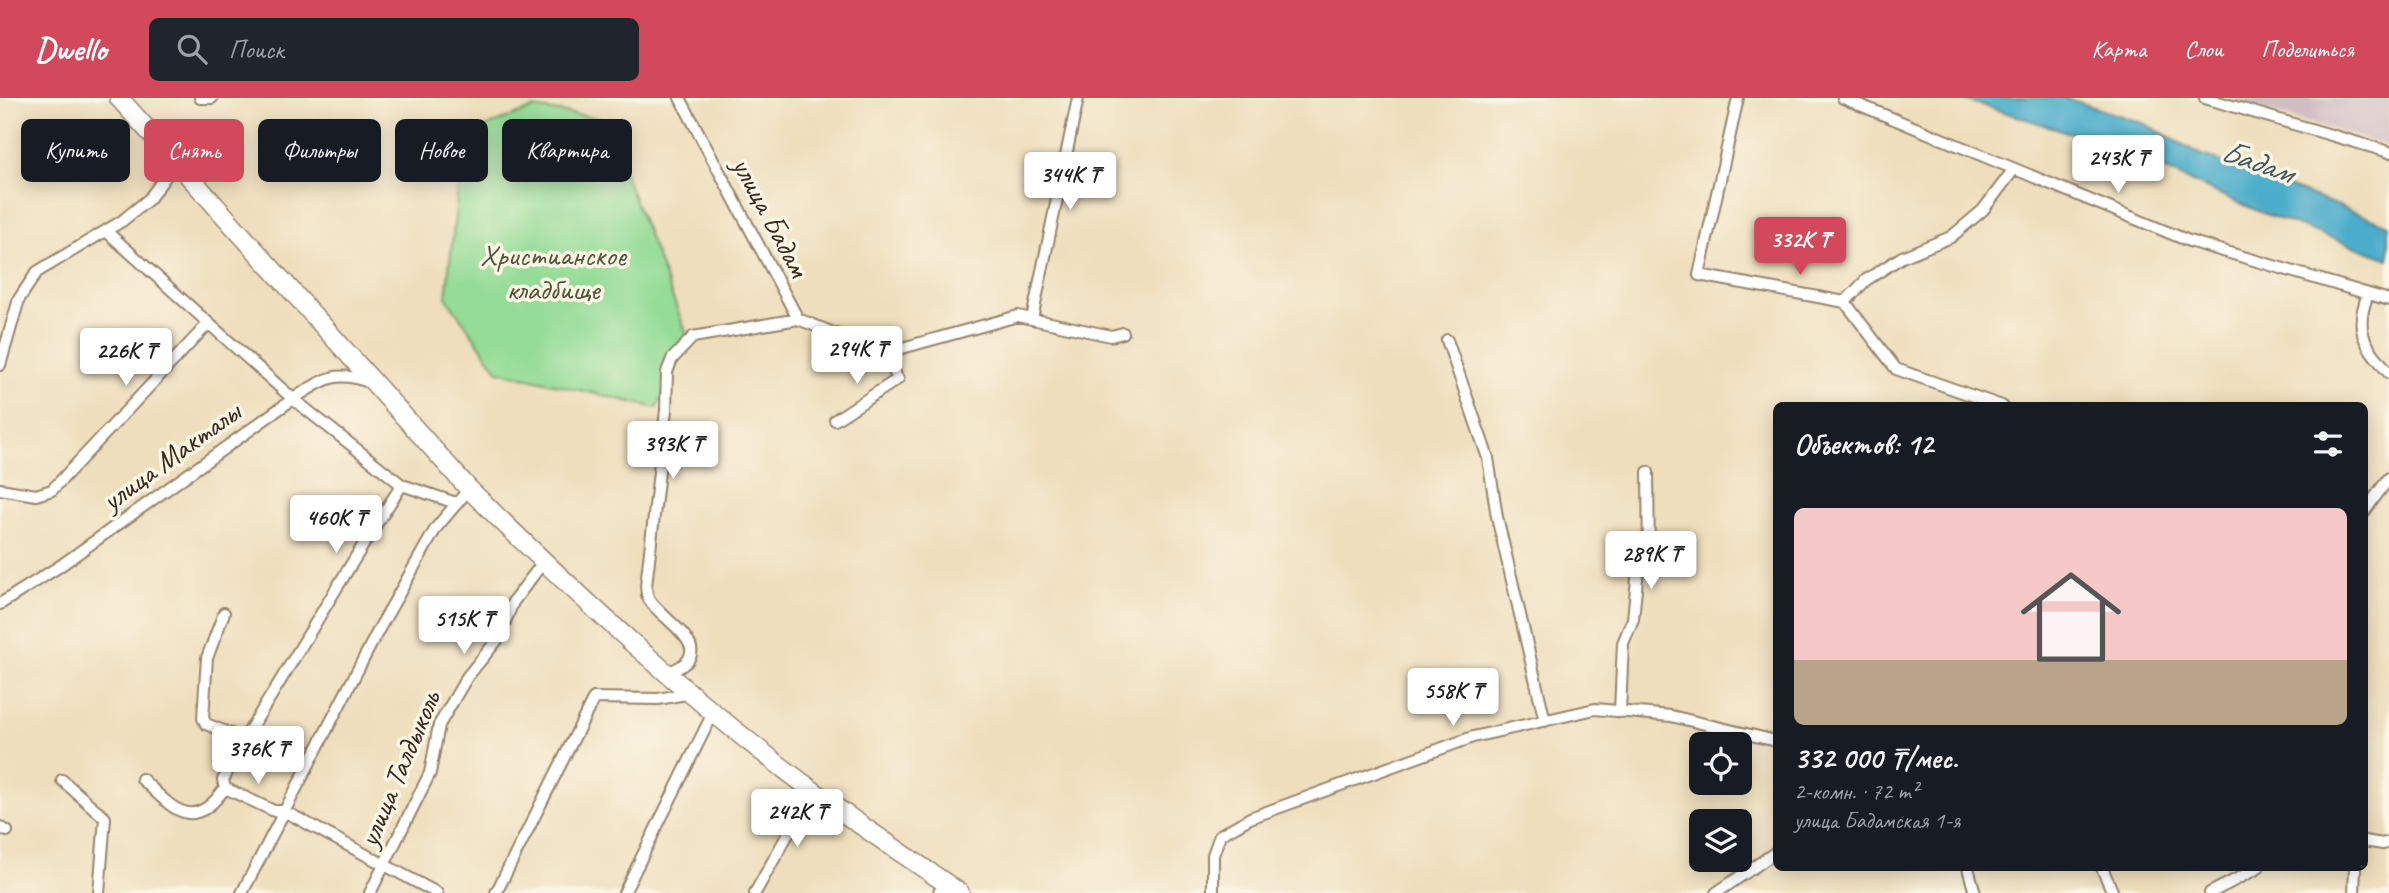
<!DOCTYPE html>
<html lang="ru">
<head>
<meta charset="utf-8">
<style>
  :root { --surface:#171b24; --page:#20242c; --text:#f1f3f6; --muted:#9ea1a6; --accent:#d1495b }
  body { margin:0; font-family:Caveat,sans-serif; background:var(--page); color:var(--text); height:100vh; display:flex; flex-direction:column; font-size:26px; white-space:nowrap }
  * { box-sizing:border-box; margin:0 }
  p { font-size:23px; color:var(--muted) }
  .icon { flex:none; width:38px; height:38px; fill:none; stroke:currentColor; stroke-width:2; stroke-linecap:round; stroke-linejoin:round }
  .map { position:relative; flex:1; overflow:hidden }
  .side { position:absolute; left:1773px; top:304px; width:595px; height:469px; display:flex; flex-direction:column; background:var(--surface); border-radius:10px; box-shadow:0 4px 18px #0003 }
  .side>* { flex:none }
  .guide { position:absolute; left:21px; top:21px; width:665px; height:63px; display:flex; gap:14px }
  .tools { position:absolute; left:1689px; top:634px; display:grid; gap:14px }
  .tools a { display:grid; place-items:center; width:63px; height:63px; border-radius:10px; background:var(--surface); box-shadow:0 4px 18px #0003; font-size:35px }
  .price { position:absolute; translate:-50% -60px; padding:0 16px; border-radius:7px; background:#fff; color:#222; font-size:23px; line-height:46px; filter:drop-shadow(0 2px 4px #0008) }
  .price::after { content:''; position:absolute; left:50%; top:42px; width:21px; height:16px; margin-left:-10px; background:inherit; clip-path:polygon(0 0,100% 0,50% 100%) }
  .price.current { background:var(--accent); color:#fff }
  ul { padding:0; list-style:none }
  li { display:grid; align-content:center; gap:14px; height:371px; padding:0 21px }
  li span { display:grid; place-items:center; height:217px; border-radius:10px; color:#555 }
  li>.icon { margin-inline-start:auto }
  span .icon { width:126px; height:126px; fill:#fffc; stroke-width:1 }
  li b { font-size:30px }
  h2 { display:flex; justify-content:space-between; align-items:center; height:84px; padding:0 21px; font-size:30px }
  .tag { padding:0 24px; border-radius:10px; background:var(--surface); box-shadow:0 4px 18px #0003; font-size:24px; line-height:63px }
  .tag.current { background:var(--accent); color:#fff }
  header { display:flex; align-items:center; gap:42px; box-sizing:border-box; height:98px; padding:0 35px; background:var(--accent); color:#fff }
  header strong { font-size:33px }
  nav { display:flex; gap:38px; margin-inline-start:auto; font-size:24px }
  .search { width:490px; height:63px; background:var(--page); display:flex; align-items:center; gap:18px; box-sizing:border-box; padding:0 24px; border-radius:10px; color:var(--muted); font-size:26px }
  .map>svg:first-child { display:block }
  .industrial { fill:#d2bdc5 }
  .green { fill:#94dc97; stroke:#68835a; stroke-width:2 }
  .water { fill:#4cadcb; stroke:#446c74; stroke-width:2 }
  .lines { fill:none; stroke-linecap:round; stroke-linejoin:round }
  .minor-casing { stroke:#94846d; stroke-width:14 }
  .trunk-casing { stroke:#94846d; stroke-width:21 }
  .minor { stroke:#fff; stroke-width:10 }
  .trunk { stroke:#fff; stroke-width:18 }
  .labels { text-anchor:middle; stroke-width:7; stroke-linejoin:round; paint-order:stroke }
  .street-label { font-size:30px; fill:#3b2a1e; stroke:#fcf5e5 }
  .park-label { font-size:30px; fill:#51563c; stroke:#fcf5e5 }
  .water-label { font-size:32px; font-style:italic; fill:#41585b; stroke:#fcf5e5 }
</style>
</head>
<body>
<header>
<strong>Dwello</strong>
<div class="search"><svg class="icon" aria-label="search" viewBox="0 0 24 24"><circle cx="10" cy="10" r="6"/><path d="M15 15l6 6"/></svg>Поиск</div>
<nav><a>Карта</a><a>Слои</a><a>Поделиться</a></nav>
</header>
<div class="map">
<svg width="2389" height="795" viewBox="0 0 2389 795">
  <rect width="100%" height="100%" fill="#fcf5e5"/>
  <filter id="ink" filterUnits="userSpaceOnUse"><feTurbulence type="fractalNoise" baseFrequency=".0143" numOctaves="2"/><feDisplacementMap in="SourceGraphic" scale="14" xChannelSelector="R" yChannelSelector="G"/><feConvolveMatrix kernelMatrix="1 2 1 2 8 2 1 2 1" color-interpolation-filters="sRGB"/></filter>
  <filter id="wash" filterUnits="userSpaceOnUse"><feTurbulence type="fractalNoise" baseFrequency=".00686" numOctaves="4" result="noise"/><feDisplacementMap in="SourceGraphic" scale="28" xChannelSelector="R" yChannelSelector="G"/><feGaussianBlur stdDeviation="1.57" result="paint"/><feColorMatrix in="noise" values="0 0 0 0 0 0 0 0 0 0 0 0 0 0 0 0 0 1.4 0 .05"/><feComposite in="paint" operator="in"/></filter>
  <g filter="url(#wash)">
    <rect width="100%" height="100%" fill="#eedebc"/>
    <!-- industrial -->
    <path class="industrial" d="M 2225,0 L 2389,0 L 2389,48 Z"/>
    <!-- green -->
    <path class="green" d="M 534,10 L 603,21 L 688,239 L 657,310 L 498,273 L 446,199 L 464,37 Z"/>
    <!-- water -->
    <path class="water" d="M 1958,0 L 2066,0 L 2143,25 L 2200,56 L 2389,127 L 2389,161 L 2260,114 L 2109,47 Z"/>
  </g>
  <g filter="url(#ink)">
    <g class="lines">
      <!-- minor casing -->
      <g class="minor-casing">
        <path id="minor" d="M 200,0 L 212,0
          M 680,0 L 798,221 L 884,255 L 1018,218 L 1111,238 L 1123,235
          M 1738,0 L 1699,177 L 1845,204 L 1866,182 L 1902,159 L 1951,139 L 1983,112 L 2014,71
          M 1843,0 L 2189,143 L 2389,202
          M 2205,0 L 2389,54
          M 106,133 L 293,301 L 402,387 C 346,470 298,557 244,641
          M 2368,196 C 2353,234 2365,246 2389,275
          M 1845,204 L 1896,271 L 2002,308
          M 1032,221 L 1078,0
          M 1447,242 L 1488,360 L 1497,419 L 1545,623
          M 0,267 L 19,201 L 37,174 L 122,123 L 149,101 L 177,63
          M 835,322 L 898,281 L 884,255
          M 402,387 L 456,405
          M 0,391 L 36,397 L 52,392 L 207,227
          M 2364,414 L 2389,380
          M 0,506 L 60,468 L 293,301 C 323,282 334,271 369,284
          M 224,515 L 207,560 L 203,620 L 206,626 L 244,641 L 223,682 L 225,690 L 274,713 L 284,713 L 437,795
          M 669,574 C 726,552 657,521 648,499 C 646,496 647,492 646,488 L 666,312 L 667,274 L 672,261 L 693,239 L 798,221
          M 1620,614 L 1623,545 L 1633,521 L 1638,471 L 1649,458 L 1648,374
          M 142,681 C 172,709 192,737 225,690
          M 62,682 L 105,720 L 99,795
          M 0,729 L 7,733
          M 2364,743 L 2383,746 L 2389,744
          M 1968,770 L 1975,795
          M 2102,770 L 2113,795
          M 939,794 L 939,795
          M 242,795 L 379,531 L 436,430 L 469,391
          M 370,795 L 430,675 L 439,627 L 467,579 L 498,541 L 513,504 L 544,463
          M 496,795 L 594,600 L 658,601 L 692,595
          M 624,795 L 714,613
          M 755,795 L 812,693
          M 1213,795 L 1213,757 L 1220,737 L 1250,720 L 1473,639 L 1595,611 L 1671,618 L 1776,643
          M 1716,795 L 1776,754
          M 2210,795 L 2258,770
          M 2354,795 L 2355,770"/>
      </g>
      <!-- trunk casing -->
      <g class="trunk-casing">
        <path id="trunk" d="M 119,0 L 469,391 C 577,497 690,602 812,692 C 860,728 911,761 960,795"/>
      </g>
      <!-- minor -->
      <use href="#minor" class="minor"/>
      <!-- trunk -->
      <use href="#trunk" class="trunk"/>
    </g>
  </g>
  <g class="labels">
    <!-- street labels -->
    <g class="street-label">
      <text transform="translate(771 119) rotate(62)" y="10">улица Бадам</text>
      <text transform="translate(171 358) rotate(-36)" y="10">улица Макталы</text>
      <text transform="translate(399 671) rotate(-67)" y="10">улица Талдыколь</text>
    </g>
    <!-- park labels -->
    <g class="park-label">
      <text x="553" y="167">Христианское<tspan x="553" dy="34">кладбище</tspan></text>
    </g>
    <!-- water labels -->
    <g class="water-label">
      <text transform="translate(2257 63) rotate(19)" y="11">Бадам</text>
    </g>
  </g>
</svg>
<div class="tools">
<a><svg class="icon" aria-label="locate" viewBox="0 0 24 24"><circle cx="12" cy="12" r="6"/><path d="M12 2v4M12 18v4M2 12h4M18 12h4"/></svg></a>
<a><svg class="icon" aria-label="layers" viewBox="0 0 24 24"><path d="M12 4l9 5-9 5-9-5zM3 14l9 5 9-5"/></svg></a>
</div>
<b class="price" style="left:2118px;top:97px">243K ₸</b>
<b class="price" style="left:1070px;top:114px">344K ₸</b>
<b class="price current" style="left:1800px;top:179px">332K ₸</b>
<b class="price" style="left:857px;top:288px">294K ₸</b>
<b class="price" style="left:126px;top:290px">226K ₸</b>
<b class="price" style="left:673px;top:383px">393K ₸</b>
<b class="price" style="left:336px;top:457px">460K ₸</b>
<b class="price" style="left:1651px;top:493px">289K ₸</b>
<b class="price" style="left:464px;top:558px">515K ₸</b>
<b class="price" style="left:1453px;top:630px">558K ₸</b>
<b class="price" style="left:258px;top:688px">376K ₸</b>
<b class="price" style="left:797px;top:751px">242K ₸</b>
<div class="guide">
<a class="tag">Купить</a>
<a class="tag current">Снять</a>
<a class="tag">Фильтры</a>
<a class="tag">Новое</a>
<a class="tag">Квартира</a>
</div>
<section class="side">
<h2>Объектов: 12<svg class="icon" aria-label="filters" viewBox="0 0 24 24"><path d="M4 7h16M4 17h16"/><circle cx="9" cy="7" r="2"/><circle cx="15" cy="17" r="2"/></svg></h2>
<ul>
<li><span style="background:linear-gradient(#f6c9c9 70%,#b9a48a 0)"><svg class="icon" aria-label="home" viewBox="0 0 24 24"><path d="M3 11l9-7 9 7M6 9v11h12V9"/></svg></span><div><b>332 000 ₸/мес.</b><p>2-комн. · 72 m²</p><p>улица Бадамская 1-я</p></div></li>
</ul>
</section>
</div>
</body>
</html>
